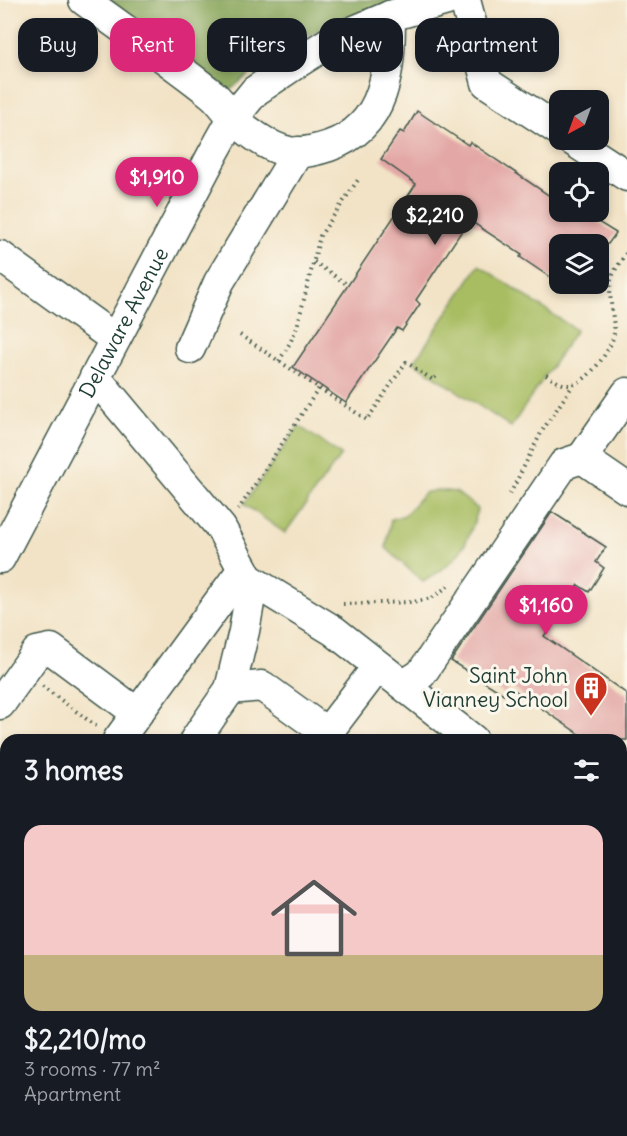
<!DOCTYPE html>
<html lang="en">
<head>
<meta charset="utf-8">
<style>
  :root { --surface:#171b24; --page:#242831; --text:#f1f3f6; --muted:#9ea1a6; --line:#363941; --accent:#db2777 }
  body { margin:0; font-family:Delius,sans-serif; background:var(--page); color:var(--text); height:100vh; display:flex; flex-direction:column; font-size:22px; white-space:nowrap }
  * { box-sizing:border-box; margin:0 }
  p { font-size:20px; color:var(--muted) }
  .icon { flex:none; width:33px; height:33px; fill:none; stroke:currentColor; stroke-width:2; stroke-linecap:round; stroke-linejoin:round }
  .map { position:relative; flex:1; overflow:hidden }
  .side { position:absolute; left:0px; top:734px; width:627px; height:404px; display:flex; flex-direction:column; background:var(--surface); border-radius:18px 18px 0 0; box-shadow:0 3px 9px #0003 }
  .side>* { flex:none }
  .guide { position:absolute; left:18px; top:18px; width:591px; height:54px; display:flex; gap:12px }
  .needle { width:39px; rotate:221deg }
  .controls { position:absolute; left:549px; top:90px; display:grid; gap:12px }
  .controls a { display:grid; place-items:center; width:60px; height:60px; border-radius:12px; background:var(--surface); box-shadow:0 3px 9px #0003; font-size:30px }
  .price { position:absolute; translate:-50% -51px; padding:0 14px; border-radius:21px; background:var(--accent); color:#fff; font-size:20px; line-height:39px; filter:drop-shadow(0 2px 3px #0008) }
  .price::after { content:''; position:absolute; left:50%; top:36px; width:18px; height:14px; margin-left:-9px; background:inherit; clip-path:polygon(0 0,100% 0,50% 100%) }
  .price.selected { background:#222; color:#fff }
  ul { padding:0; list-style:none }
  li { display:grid; align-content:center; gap:12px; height:318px; padding:0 24px }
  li+li { border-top:2px solid var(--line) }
  li span { display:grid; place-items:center; height:186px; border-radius:18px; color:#555 }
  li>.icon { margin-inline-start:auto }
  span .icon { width:108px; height:108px; fill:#fffc; stroke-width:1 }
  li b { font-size:26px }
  h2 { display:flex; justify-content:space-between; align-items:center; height:72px; padding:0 24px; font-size:26px }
  .pill { padding:0 21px; border-radius:18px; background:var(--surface); box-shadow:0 3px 9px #0003; font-size:21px; line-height:54px }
  .pill.selected { background:var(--accent); color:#fff }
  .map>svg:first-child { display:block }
  .green { fill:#a8bd62; stroke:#647d4b; stroke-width:1.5 }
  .forest { fill:#86a458; stroke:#527046; stroke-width:1.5 }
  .building { fill:#e3a8a6 }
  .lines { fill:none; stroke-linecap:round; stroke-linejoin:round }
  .minor-casing { stroke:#3f564a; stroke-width:33 }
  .path { stroke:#3f564a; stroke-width:4; stroke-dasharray:1.5 4.5; stroke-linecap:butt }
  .minor { stroke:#fff; stroke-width:30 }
  .labels { text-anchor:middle; stroke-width:6; stroke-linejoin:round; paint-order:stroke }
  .street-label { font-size:21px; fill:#1f3d34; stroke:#fbf7ec }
  .poi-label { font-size:21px; fill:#1f3d34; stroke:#fbf7ec; text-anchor:end }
</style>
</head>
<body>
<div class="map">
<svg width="627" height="1136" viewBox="0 0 627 1136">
  <rect width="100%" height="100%" fill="#fbf7ec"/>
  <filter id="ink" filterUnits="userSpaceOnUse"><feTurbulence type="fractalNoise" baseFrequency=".0167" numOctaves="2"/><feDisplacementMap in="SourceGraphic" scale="12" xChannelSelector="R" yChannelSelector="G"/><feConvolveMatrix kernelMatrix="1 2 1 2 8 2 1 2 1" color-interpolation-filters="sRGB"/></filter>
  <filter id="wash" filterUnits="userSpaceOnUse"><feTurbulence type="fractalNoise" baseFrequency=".008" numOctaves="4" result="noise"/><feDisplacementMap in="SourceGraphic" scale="24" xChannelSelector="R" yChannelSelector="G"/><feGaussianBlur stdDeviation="1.35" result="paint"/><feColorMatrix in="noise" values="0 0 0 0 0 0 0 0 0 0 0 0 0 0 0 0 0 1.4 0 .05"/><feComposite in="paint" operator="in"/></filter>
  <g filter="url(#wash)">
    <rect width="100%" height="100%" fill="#f2e3c6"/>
    <!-- green -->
    <path class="green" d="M 479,265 L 576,330 L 511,427 L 414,362 Z
      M 299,426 L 341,455 L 285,533 L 244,504 Z
      M 437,490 L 456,492 L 478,509 C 467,548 458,562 423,582 L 386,548 L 391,519 L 405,515 L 424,493 Z
      M 627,832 L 627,1136 L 389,1136 L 394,1131 L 621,1131 L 621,841 Z
      M 0,986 L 6,994 L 6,1131 L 97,1131 L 103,1136 L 0,1136 Z"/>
    <!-- forest -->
    <path class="forest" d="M 90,0 L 405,0 L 316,32 L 266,60 L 221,98 Z"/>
    <g id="blocks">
      <!-- building -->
      <path class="building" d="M 417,111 L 468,145 L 470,142 L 560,203 L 560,212 L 582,212 L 616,233 L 608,244 L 560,244 L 560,284 L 520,257 L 522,255 L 469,220 L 416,300 L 420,304 L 402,331 L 397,328 L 346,403 L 293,367 L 416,184 L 381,159 L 400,131 L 404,133 Z
        M 552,512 L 606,547 L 596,562 L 604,568 L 589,592 L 578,585 L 544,636 L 627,694 L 627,740 L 588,740 L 510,687 L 505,695 L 451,661 Z"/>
    </g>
  </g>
  <g filter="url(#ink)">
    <use href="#blocks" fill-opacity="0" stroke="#3f564a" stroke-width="1.5"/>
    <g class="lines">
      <!-- minor casing -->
      <g class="minor-casing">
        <g id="minor">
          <path d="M 84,0 C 127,32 172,62 213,95 C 220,101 225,109 231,115 C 244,130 269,148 289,152 C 301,154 317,150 329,146 C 387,126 390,69 390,16"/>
          <path d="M 465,0 L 487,83 L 560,131"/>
          <path d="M 572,140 L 627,176"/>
          <path d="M 0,256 L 115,339"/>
          <path d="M 190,348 L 219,282 L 298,152"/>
          <path d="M 95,377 L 221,528 L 252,586 L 244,631 L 230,689 L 195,740"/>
          <path d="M 627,393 L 582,458 L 627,489"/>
          <path id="s1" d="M 0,558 L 214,152 L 233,118 L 255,91 L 295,64 L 333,40 L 390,16 L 447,0"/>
          <path d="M 249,579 L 334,631 L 473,740"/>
          <path d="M 404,685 L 421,674 L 564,464 L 582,458"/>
          <path d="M 230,689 L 262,686 L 327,733 L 378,666"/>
          <path d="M 0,704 L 37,652 L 51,649 L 137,713"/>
          <path d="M 118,740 L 243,569"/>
          <path d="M 0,796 L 6,800"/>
          <path d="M 0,883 L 6,880"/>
          <path d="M 0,953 L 6,955"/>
          <path d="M 344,1136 L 349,1131"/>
        </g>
      </g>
      <!-- path -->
      <path class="path" d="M 314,262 L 348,285
        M 240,335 L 367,420 L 406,362 L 433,380 L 436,376
        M 279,361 L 290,343 L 297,327 L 320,236 L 360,177
        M 546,375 C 554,380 562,386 572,385 C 587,383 614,347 614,332 C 614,315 608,297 611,280 C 614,270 621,261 627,252
        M 510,494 L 542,431 L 573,385
        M 238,510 L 319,388
        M 343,604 L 413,602 L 432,598 L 448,586
        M 42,686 L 96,726
        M 0,749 L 6,753
        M 56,1136 L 60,1131"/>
      <!-- minor -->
      <use href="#minor" class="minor"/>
    </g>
  </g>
  <!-- icons -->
  <defs>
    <g id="building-pin" transform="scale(1.725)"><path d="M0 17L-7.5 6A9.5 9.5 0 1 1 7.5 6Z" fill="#c8321e" stroke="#fbf7ec"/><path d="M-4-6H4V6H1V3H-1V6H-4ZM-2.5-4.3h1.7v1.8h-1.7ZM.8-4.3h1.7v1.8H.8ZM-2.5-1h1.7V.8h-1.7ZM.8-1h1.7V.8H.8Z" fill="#fff"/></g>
  </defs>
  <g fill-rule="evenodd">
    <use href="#building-pin" x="591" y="688"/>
  </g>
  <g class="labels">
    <!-- street labels -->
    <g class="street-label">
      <text dy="7" stroke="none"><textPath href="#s1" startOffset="266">Delaware Avenue</textPath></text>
    </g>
    <!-- poi labels -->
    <g class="poi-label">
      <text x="568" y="683">Saint John<tspan x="568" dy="24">Vianney School</tspan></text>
    </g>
  </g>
</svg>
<div class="controls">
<a><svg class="needle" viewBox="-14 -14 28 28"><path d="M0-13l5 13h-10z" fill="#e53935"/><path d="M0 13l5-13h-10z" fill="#9ea1a6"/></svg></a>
<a><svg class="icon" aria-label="locate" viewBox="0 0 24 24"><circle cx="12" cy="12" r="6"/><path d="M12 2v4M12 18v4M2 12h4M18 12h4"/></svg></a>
<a><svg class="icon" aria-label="layers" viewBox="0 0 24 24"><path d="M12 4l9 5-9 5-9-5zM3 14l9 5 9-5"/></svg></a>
</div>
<b class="price" style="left:157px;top:208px">$1,910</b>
<b class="price selected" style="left:435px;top:246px">$2,210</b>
<b class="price" style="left:546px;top:636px">$1,160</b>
<div class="guide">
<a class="pill">Buy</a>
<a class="pill selected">Rent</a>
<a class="pill">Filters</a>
<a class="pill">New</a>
<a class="pill">Apartment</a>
</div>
<section class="side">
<h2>3 homes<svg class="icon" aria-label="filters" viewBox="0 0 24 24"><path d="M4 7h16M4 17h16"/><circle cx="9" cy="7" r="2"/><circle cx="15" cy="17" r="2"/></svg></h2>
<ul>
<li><span style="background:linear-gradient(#f6c9c9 70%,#c2b280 0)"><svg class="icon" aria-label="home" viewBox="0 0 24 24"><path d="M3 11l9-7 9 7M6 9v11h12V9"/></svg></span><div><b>$2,210/mo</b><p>3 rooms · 77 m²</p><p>Apartment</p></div></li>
</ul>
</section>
</div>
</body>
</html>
